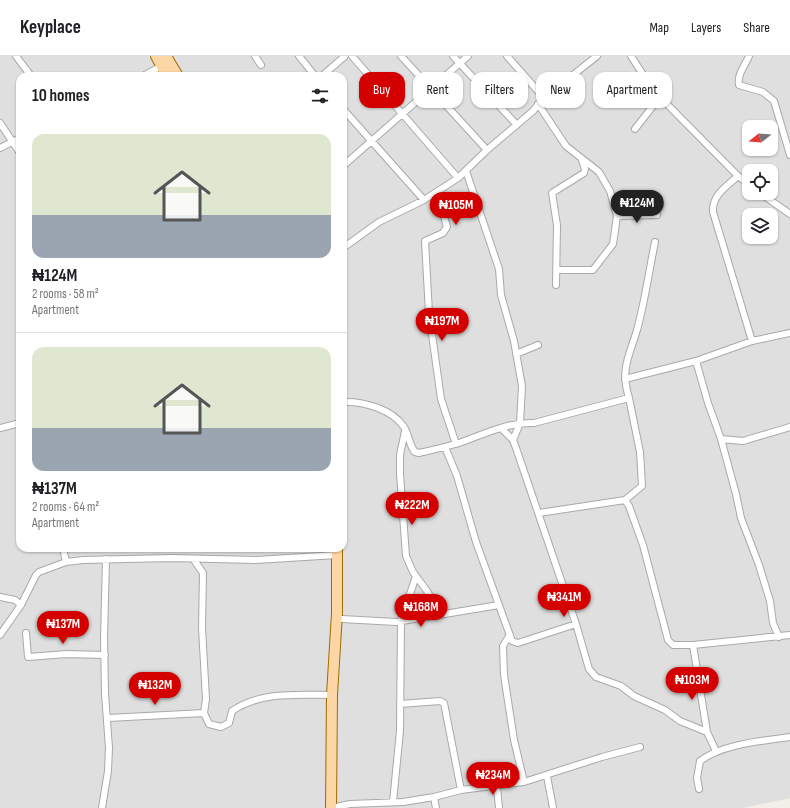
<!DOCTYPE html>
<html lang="en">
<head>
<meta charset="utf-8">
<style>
  :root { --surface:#fff; --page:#f6f6f6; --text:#202124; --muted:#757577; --line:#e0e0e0; --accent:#d40000 }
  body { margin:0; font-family:"Sofia Sans Condensed",sans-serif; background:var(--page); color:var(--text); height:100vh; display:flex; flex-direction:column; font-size:15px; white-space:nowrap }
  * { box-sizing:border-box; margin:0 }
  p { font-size:13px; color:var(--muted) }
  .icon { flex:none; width:22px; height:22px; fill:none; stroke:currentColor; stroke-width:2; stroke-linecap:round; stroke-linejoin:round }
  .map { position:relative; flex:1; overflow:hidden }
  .side { position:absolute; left:16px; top:16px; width:331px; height:480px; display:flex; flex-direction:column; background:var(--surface); border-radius:12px; box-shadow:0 1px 3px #0004 }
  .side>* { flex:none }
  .guide { position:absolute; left:359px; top:16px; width:371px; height:36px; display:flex; gap:8px }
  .needle { width:26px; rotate:253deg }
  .fabs { position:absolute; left:742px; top:64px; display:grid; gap:8px }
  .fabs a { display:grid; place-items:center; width:36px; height:36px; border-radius:8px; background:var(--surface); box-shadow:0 1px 3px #0004; font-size:20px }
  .price { position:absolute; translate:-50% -34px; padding:0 9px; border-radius:14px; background:var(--accent); color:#fff; font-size:13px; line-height:26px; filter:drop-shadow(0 1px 2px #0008) }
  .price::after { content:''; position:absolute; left:50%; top:24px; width:12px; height:9px; margin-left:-6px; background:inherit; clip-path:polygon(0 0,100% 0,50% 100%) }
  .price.active { background:#222; color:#fff }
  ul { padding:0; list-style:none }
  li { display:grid; align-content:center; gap:8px; height:212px; padding:0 16px }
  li+li { border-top:1px solid var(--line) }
  li span { display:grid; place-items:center; height:124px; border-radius:12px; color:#555 }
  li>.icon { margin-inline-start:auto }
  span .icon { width:72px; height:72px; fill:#fffc; stroke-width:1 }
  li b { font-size:17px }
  h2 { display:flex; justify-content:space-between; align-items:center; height:48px; padding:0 16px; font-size:17px }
  .pill { padding:0 14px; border-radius:12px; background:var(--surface); box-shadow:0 1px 3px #0004; font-size:14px; line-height:36px }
  .pill.active { background:var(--accent); color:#fff }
  header { display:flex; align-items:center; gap:24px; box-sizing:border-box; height:56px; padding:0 20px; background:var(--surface); border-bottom:1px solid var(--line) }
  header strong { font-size:19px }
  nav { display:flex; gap:22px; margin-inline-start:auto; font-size:14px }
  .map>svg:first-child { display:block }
  .residential { fill:#e0dfdf; fill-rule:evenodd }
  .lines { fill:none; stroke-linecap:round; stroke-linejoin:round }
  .minor-casing { stroke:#a9a9a9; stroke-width:8 }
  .primary-casing { stroke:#a06b00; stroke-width:12 }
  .minor { stroke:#fff; stroke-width:6 }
  .primary { stroke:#fcd6a4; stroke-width:10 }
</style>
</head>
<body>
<header>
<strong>Keyplace</strong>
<nav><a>Map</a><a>Layers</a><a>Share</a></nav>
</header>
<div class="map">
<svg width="790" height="752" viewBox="0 0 790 752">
  <rect width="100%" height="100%" fill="#f2efe9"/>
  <!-- residential -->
  <path class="residential" d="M 0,0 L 790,0 L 790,742 L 743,752 L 0,752 ZM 20,20 L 343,20 L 343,492 L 20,492 ZM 749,71 L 771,71 L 771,93 L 749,93 ZM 749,115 L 771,115 L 771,137 L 749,137 ZM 749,159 L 771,159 L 771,181 L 749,181 Z"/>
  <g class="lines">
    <!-- minor casing -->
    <g class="minor-casing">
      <path id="minor" d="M 16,0 L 31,20
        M 255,0 L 261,9
        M 299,0 L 315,20
        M 352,0 L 458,122
        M 401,0 L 487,94
        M 453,0 L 516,68
        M 507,0 L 544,42
        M 631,0 L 649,28 L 660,41 L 738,120 L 749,128
        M 749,0 C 745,10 737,18 739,29 L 763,36 L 774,45 L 790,99
        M 143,20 L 162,10
        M 322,20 L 345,0
        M 538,48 L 566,90 L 599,116 L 610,135 L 617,160 L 613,188 L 593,214 L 557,214
        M 343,53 L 424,144
        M 0,67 L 20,97
        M 635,73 L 660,41
        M 0,92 L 20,82
        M 343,110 L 468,0
        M 466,115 L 499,213 L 501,239 L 514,285 L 522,330 L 520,367 L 513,384
        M 738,120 C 726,131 712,139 713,156 L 752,285
        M 437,137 L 447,171 L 443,177 L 425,185 L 429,257 L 441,343 L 456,388
        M 760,137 L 790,158
        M 617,160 L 657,159
        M 343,192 L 379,166 L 424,144 L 458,122 L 487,94 L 533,55 L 544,42 L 597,0
        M 556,229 L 557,169 L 552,137 L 584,117 L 585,113 L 582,104
        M 516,298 L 538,289
        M 696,305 L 708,347 L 721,383 L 736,438 L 741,462 L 759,509 L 770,545 L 773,567 L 779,581
        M 625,323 L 696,305 L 752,285 L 790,277
        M 343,346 C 363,345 392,353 404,371 C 409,379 409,389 415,396 L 419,397 C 432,394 446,391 459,387 C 484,378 508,366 534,367 L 629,342 C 620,313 629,301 637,274 C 645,245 649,215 655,186
        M 0,372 L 20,367
        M 501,372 L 513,384 L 516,392 L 576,568 L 589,613 L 596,621 L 621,630 L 634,640 L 665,654 L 680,665 L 707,676
        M 405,375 L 400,399 L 400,418 L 406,500 L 413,516 L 427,535 L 440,559
        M 721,383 L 743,385 L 790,371
        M 445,391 L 457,420 L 476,486 L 512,585 L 518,587 L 576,568
        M 625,444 L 629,450 L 643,489 L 668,584 L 673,589 L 693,589 L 790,579
        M 539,457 L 625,444 L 642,430 L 640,396 L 629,342
        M 63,492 L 66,506
        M 194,504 L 203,517 L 202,572 L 206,643 L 204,657 L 209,668 L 221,671 L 229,667 L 232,655 C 261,635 298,639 332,639
        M 0,541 L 15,544 L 21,549
        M 342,563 L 396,566 L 499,549
        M 26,577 L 28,601 L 67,598 L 105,599
        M 0,579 L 21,549 L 36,519 L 39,516 L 66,506 L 83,504 L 172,502 L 256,504 L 337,499
        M 509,580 L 503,590 L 504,619 L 514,684 L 524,726
        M 693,589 L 707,676 L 716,695
        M 400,648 L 440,645 L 444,647 L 461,734
        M 108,662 L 204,657
        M 547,720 L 553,752
        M 497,731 L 499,752
        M 699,733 L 697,722 L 700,705 C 722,688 762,685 790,681
        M 434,741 L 436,752
        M 393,746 L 400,675 L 401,565 L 416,520
        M 336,751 L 350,748 L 403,746 L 434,741 L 461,734 L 524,726 L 602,701 L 640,691
        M 102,752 L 108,715 L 109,692 L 105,638 L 104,582 L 106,503"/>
    </g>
    <!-- primary casing -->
    <g class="primary-casing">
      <path id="primary" d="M 156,0 L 167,20
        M 166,0 L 178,20
        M 331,752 L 332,639 L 337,557 L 337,492"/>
    </g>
    <!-- minor -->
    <use href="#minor" class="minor"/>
    <!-- primary -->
    <use href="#primary" class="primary"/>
  </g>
</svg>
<div class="fabs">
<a><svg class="needle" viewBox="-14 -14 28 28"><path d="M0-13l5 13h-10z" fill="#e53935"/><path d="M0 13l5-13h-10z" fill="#757577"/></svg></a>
<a><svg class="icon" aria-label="locate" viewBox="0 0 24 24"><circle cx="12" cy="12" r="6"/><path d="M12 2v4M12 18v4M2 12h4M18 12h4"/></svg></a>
<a><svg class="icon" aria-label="layers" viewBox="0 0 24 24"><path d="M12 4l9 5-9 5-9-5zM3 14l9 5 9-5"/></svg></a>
</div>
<b class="price active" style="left:637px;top:168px">₦124M</b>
<b class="price" style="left:456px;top:170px">₦105M</b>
<b class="price" style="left:442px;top:286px">₦197M</b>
<b class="price" style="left:412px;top:470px">₦222M</b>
<b class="price" style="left:564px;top:562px">₦341M</b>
<b class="price" style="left:421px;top:572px">₦168M</b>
<b class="price" style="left:63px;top:589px">₦137M</b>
<b class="price" style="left:692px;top:645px">₦103M</b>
<b class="price" style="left:155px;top:650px">₦132M</b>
<b class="price" style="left:493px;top:740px">₦234M</b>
<div class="guide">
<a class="pill active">Buy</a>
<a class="pill">Rent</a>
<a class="pill">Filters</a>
<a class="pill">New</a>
<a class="pill">Apartment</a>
</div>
<section class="side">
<h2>10 homes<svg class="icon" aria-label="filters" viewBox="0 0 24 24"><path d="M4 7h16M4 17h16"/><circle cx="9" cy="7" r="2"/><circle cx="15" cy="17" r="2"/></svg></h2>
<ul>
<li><span style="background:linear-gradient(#dfe7d0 65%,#9aa5b1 0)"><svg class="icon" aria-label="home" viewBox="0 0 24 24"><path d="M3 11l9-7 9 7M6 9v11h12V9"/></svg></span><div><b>₦124M</b><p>2 rooms · 58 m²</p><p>Apartment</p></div></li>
<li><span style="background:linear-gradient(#dfe7d0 65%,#9aa5b1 0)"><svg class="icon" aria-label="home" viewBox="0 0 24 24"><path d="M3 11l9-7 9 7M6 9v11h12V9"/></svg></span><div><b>₦137M</b><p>2 rooms · 64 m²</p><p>Apartment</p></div></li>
</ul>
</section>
</div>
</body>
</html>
